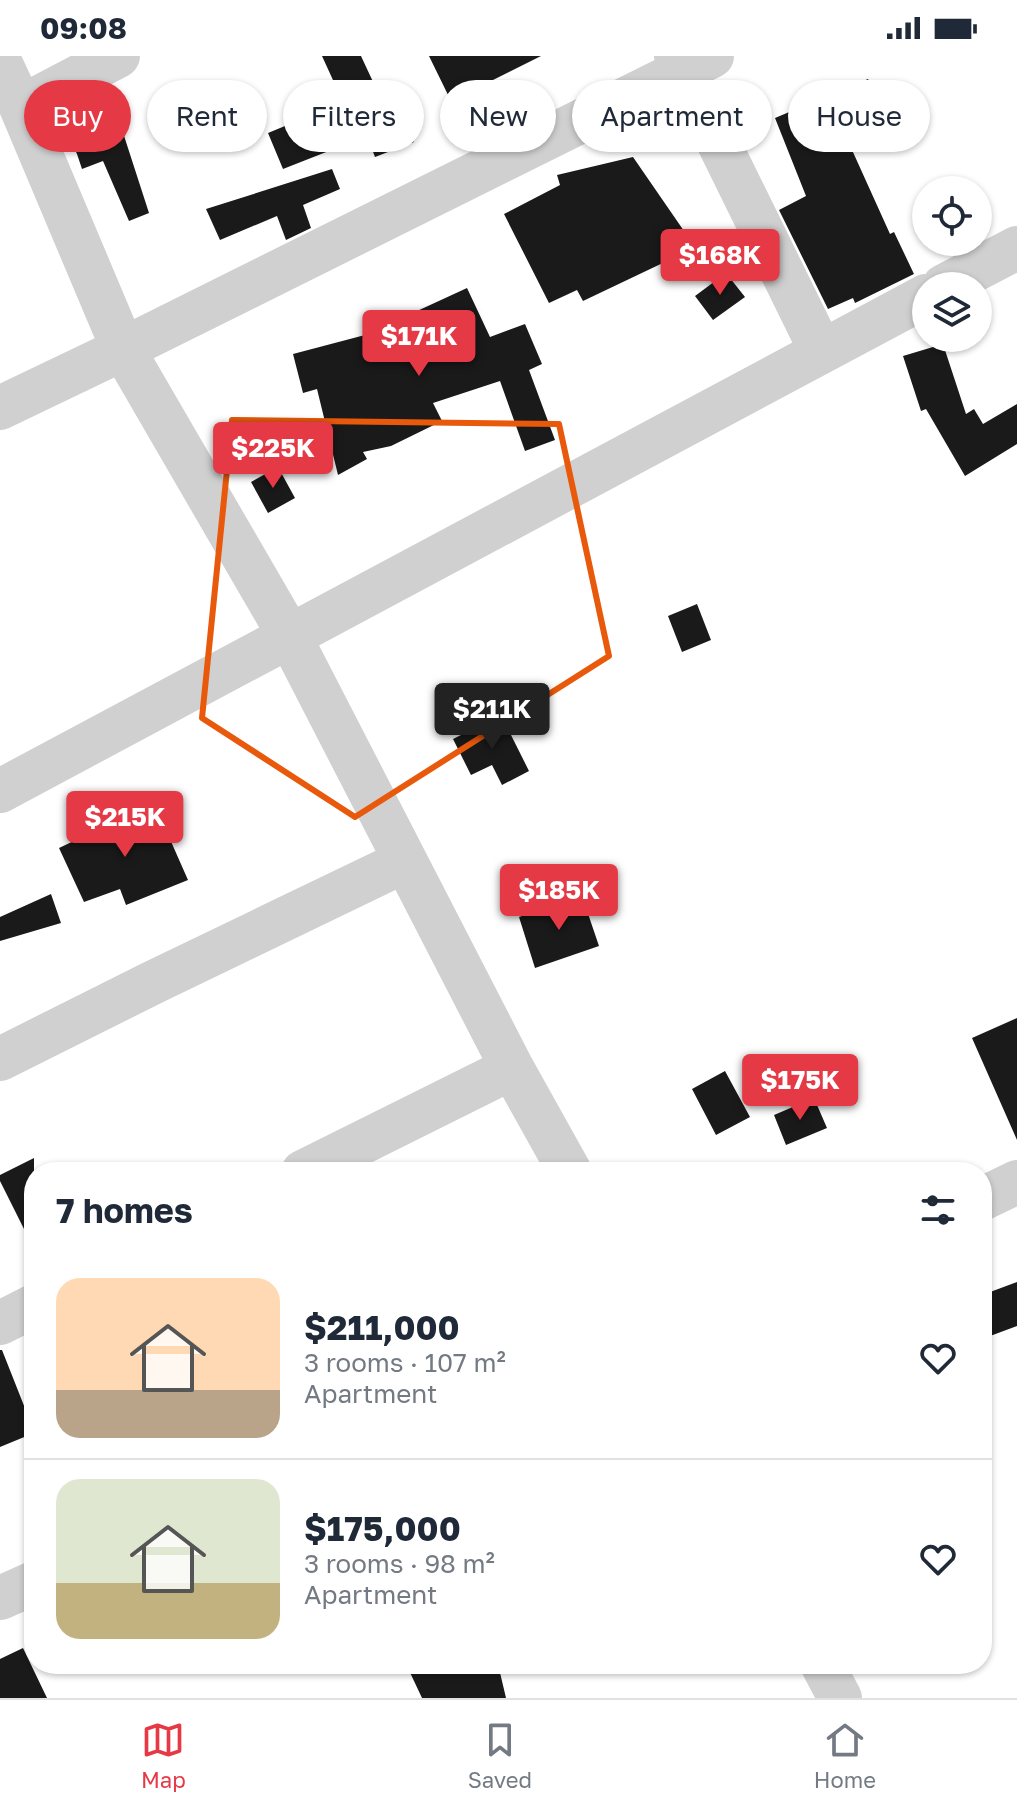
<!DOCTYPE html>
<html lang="en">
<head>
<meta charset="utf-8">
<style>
  :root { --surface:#fff; --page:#f6f6f7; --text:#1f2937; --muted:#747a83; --line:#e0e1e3; --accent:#e63946 }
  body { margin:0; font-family:"Golos Text",sans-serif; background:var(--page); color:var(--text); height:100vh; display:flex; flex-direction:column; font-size:30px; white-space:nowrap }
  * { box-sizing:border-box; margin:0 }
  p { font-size:26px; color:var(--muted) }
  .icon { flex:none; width:44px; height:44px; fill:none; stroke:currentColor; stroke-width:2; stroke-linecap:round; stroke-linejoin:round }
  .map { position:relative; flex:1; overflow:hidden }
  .drawer { position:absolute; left:24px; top:1106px; width:968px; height:512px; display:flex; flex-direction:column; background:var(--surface); border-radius:32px; box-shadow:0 2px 6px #0004 }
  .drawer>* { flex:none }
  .guide { position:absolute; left:24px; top:24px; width:970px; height:72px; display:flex; gap:16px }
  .buttons { position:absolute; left:912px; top:120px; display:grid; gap:16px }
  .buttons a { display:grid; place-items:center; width:80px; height:80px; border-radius:50%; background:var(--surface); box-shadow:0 2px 6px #0004; font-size:40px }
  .price { position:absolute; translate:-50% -68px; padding:0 18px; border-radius:8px; background:var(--accent); color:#fff; font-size:26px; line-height:52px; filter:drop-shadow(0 2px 4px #0008) }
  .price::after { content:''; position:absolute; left:50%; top:48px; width:24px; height:18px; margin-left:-12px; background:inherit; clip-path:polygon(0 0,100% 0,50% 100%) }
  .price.active { background:#222; color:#fff }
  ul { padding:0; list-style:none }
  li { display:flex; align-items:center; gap:24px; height:200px; padding:0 32px }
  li+li { border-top:2px solid var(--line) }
  li span { display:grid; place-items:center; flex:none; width:224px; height:160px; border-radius:24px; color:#555 }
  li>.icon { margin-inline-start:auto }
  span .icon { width:96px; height:96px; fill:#fffc; stroke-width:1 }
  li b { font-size:34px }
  h2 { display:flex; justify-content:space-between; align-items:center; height:96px; padding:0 32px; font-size:34px }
  .pill { padding:0 28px; border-radius:36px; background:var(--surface); box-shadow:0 2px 6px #0004; font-size:28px; line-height:72px }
  .pill.active { background:var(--accent); color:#fff }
  .status { display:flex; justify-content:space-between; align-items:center; height:56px; padding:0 40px; background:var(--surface); direction:ltr }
  .status svg { height:22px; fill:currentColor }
  .tab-bar { display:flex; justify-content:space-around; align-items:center; height:112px; border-top:2px solid var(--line); background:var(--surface); font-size:22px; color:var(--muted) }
  .tab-bar a { display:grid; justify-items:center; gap:4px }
  .tab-bar .active { color:var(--accent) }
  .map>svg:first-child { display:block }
  .building { fill:#1a1a1a }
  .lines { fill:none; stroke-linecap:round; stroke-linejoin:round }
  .minor { stroke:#d0d0d0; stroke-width:44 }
  .marked { fill:none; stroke:#e8590c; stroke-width:6; stroke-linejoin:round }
</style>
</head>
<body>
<div class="status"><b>09:08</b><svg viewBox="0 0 49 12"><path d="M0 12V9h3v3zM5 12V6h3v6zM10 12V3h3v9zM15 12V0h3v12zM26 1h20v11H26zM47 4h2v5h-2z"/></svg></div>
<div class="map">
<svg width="1017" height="1642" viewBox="0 0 1017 1642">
  <rect width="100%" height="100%" fill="#fff"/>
  <!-- building -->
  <path class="building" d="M 322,0 L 361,0 L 388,58 L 401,53 L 414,86 L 375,101 L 367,80 L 283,113 L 268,77 L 343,46 Z
    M 429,0 L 541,0 L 451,45 Z
    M 868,23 L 884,55 L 843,74 L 890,178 L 894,176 L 914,218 L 855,247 L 853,242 L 828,253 L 779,154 L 806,140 L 775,62 Z
    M 116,55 L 149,157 L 129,165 L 103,105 L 82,113 L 77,98 L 64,72 Z
    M 633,101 L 684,175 L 661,192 L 667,205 L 583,245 L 577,234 L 549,247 L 504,158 L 560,129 L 557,119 Z
    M 332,113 L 340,133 L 303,149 L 311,172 L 286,184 L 277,160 L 220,184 L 206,153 Z
    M 726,217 L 745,241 L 713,264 L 695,240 Z
    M 467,232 L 490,281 L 525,268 L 542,308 L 529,314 L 555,384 L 525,395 L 500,325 L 433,347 L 442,365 L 391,390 L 363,396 L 367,403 L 338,419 L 317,333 L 303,337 L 293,298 L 365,279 Z
    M 943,288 L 966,358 L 974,353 L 983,368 L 1017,348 L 1017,388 L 965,420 L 926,353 L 921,355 L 903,300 Z
    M 278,411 L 295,442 L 268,457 L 251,426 Z
    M 697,548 L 711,584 L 682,596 L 668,560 Z
    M 501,659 L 529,715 L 502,729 L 492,709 L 471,719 L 453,683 Z
    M 154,747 L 188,824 L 126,849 L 120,833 L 84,846 L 59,792 Z
    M 51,838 L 61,867 L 0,885 L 0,861 Z
    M 582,840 L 599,890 L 535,912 L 519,861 Z
    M 1017,962 L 1017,1084 L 972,982 Z
    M 725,1015 L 750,1061 L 716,1079 L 692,1033 Z
    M 814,1042 L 827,1072 L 786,1089 L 774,1059 Z
    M 34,1102 L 34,1193 L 0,1125 L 0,1119 Z
    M 1017,1226 L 1017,1270 L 982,1283 L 982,1239 Z
    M 0,1294 L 2,1294 L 34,1375 L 34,1377 L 0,1391 Z
    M 23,1592 L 47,1642 L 0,1642 L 0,1603 Z
    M 406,1608 L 498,1608 L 506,1642 L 422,1642 Z"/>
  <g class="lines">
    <!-- minor -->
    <path class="minor" d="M 676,0 L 821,295
      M 0,6 L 21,51 L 123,293 L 289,579 L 512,1012 L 570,1116
      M 21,51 L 118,0
      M 944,230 L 1017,192
      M 0,352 L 123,293 L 712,0
      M 0,735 L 926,240
      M 0,1003 L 154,926 L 405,805
      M 303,1116 L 512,1012
      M 982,1143 L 1017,1126
      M 0,1267 L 34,1250
      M 0,1542 L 34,1527
      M 822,1608 L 840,1642"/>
  </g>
  <!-- marked area -->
  <path class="marked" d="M 232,364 L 559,368 L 609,600 L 355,761 L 202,662 Z"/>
</svg>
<div class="buttons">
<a><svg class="icon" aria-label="locate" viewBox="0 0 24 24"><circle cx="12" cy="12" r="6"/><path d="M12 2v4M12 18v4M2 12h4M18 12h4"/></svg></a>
<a><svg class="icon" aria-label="layers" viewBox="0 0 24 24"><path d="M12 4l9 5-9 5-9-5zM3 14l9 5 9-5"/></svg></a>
</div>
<b class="price" style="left:720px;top:241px">$168K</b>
<b class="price" style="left:419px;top:322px">$171K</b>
<b class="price" style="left:273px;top:434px">$225K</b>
<b class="price active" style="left:492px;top:695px">$211K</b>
<b class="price" style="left:125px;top:803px">$215K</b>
<b class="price" style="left:559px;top:876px">$185K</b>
<b class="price" style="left:800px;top:1066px">$175K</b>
<div class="guide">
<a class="pill active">Buy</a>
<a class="pill">Rent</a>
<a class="pill">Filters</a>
<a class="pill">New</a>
<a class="pill">Apartment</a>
<a class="pill">House</a>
</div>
<section class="drawer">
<h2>7 homes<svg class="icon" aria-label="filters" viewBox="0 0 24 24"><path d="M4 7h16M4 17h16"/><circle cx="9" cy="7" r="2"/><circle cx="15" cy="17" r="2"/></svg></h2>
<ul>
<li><span style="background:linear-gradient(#ffd9b3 70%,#b9a48a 0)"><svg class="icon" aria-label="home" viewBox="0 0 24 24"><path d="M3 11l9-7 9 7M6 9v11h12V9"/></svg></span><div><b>$211,000</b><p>3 rooms · 107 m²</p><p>Apartment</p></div><svg class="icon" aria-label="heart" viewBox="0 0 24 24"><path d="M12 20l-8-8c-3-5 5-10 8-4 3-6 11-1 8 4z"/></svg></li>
<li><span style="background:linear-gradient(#dfe7d0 65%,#c2b280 0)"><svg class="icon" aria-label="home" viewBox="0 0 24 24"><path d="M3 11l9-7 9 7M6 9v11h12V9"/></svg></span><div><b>$175,000</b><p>3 rooms · 98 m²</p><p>Apartment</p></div><svg class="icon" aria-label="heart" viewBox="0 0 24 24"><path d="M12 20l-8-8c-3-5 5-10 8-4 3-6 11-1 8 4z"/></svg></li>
</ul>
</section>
</div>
<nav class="tab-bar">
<a class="active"><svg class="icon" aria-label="map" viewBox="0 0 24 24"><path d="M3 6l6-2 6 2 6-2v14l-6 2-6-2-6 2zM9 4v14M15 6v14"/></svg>Map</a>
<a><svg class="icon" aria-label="saved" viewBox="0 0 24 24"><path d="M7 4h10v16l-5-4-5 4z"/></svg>Saved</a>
<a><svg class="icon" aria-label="home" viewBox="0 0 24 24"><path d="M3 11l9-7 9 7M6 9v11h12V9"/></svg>Home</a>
</nav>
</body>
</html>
